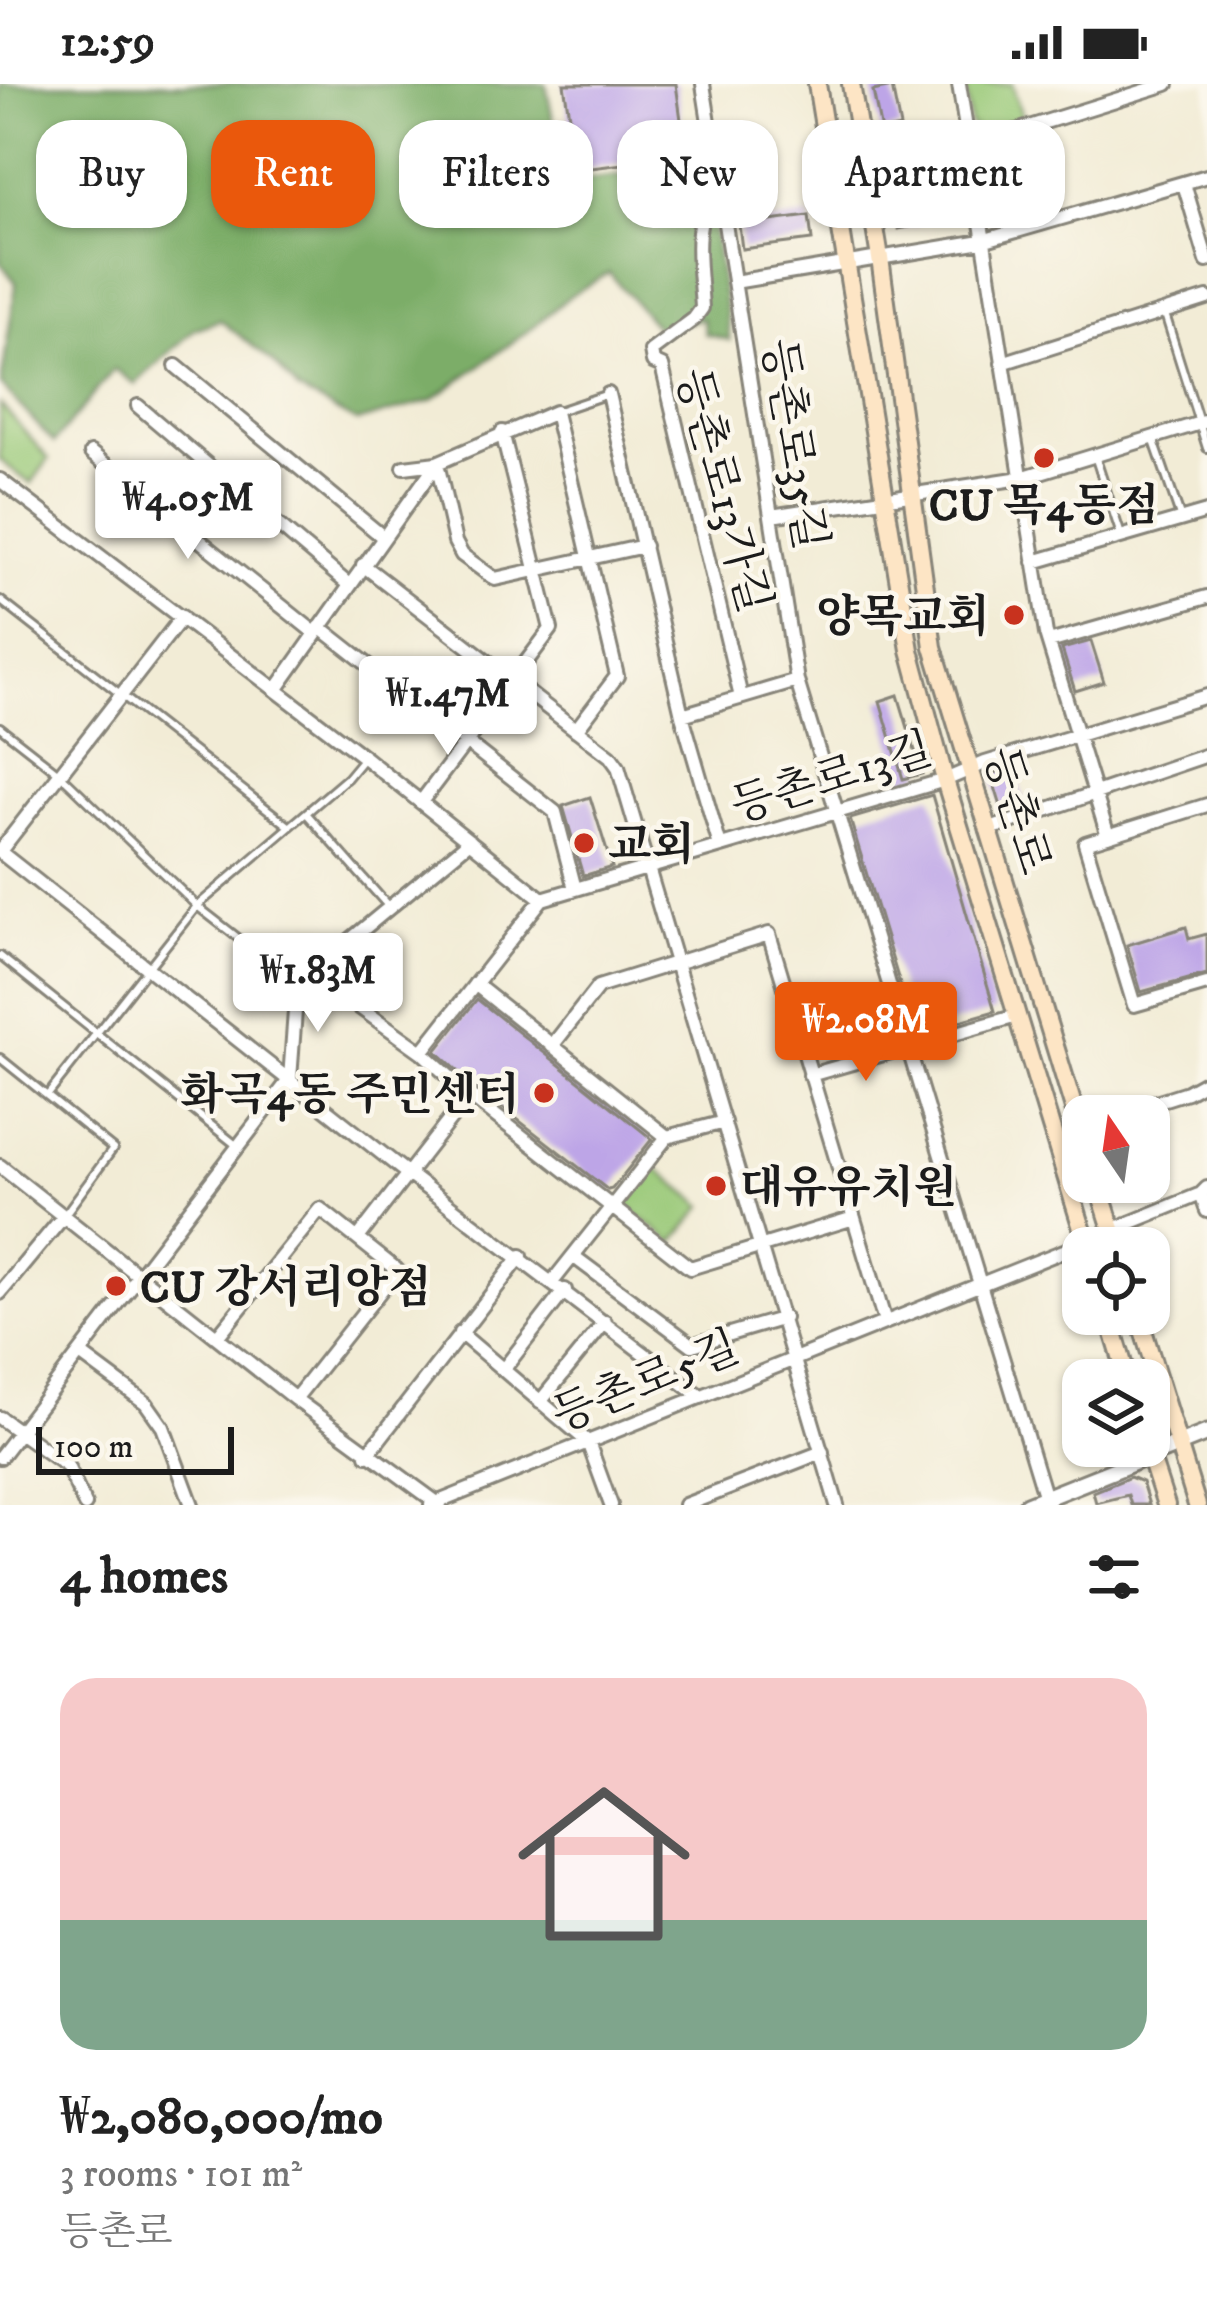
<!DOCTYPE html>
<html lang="en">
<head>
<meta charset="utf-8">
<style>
  :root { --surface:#fff; --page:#f2f2f2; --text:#222; --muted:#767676; --accent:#ea580c }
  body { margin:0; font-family:"IM FELL DW Pica","Noto Serif KR",serif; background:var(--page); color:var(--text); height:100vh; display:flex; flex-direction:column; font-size:45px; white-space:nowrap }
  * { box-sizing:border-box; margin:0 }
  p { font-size:39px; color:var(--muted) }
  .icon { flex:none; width:66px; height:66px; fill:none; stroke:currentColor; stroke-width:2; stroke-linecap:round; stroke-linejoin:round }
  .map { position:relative; height:1421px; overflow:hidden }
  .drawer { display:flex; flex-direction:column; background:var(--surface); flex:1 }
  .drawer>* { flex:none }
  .hud { position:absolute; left:36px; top:36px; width:1137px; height:108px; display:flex; gap:24px }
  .needle { width:78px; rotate:347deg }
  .tools { position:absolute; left:1062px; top:1011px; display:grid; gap:24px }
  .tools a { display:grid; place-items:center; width:108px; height:108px; border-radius:24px; background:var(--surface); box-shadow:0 3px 9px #0004; font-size:60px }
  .scale { position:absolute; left:36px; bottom:30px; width:198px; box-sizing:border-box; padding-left:12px; border:6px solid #1c1c1c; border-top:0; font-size:33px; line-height:42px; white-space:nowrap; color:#1c1c1c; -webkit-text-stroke:9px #fbf7ec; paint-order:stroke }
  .price { position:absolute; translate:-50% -102px; padding:0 27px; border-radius:12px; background:#fff; color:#222; font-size:39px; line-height:78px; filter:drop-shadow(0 3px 6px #0008) }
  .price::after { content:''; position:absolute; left:50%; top:72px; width:36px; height:27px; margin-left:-18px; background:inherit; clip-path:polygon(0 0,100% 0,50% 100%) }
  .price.on { background:var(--accent); color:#fff }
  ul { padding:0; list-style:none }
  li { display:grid; align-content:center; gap:24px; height:636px; padding:0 60px }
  li span { display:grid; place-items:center; height:372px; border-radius:36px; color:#555 }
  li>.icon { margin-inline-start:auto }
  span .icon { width:216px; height:216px; fill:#fffc; stroke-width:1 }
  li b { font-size:51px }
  h2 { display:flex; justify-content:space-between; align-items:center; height:144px; padding:0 60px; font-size:51px }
  .tag { padding:0 42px; border-radius:36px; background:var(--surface); box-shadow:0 3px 9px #0004; font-size:42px; line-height:108px }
  .tag.on { background:var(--accent); color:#fff }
  .status { display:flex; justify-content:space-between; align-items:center; height:84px; padding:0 60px; background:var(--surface); direction:ltr }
  .status svg { height:33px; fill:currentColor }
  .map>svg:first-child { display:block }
  .green { fill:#9ac978; stroke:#5b724a; stroke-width:3 }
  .forest { fill:#7bad68; stroke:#4c6442; stroke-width:3 }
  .building { fill:#bda5e7 }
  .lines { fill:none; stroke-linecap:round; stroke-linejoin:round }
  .service-casing { stroke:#878479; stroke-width:12 }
  .minor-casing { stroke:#878479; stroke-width:18 }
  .tertiary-casing { stroke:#878479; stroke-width:21 }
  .secondary-casing { stroke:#878479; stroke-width:22 }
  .service { stroke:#fff; stroke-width:6 }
  .minor { stroke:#fff; stroke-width:12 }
  .tertiary { stroke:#fff; stroke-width:15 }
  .secondary { stroke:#fde5c5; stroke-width:16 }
  .poi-dot { fill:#c8321e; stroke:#fbf7ec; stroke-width:4.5 }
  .labels { text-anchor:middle; stroke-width:9; stroke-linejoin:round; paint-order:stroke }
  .street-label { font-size:45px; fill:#1c1c1c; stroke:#fbf7ec }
  .poi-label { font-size:45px; font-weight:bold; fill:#1c1c1c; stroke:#fbf7ec; text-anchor:start }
</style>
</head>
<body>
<div class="status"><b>12:59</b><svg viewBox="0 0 49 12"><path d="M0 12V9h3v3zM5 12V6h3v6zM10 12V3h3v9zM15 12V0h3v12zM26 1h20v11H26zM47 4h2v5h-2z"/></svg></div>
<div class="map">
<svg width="1207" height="1421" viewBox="0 0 1207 1421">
  <rect width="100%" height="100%" fill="#fbf7ec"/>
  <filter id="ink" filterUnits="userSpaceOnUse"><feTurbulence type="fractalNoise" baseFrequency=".00833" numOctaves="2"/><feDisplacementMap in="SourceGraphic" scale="24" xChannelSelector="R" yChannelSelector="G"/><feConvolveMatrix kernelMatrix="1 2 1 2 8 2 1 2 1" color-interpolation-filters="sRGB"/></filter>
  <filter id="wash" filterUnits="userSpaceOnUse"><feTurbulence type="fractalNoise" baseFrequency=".004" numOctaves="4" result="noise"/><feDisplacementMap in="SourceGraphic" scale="48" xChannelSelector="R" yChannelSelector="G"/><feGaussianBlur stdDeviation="2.7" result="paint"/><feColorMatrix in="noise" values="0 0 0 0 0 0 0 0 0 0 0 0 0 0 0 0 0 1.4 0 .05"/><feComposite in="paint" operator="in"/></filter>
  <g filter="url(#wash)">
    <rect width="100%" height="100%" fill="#f2ecd6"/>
    <!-- green -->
    <path class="green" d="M 965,0 L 1012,0 L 1024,39 L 982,52 L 970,40 Z
      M 0,320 L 49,375 L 31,400 L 0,376 Z
      M 654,1082 L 704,1122 L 673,1159 L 623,1119 Z"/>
    <!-- forest -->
    <path class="forest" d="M 0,0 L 546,0 L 565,98 L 704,82 L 730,256 L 705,250 L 702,234 L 659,246 L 609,189 L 571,211 L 528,247 L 431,317 L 356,338 L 298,306 L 274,279 L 220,236 L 195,245 L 135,300 L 114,285 L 54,359 L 1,301 L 16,199 L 0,178 Z"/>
    <g id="blocks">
      <!-- building -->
      <path class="building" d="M 564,0 L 676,0 L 681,36 L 657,38 L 662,75 L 560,88 L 556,53 L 572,51 Z
        M 892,3 L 900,43 L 881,47 L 873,7 Z
        M 947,49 L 951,69 L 910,75 L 907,56 Z
        M 909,87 L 919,141 L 899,145 L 889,90 Z
        M 809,132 L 812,156 L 742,165 L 739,141 Z
        M 1091,557 L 1104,598 L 1075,607 L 1062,565 Z
        M 898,611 L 922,690 L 903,695 L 880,617 Z
        M 1013,683 L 1026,722 L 1003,729 L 991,690 Z
        M 932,711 L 995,927 L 915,950 L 850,735 Z
        M 590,713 L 612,783 L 583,792 L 563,722 Z
        M 1186,843 L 1189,855 L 1207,850 L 1207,890 L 1141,908 L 1127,861 Z
        M 477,915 L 652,1055 L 612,1105 L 608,1106 L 476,1003 L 436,967 Z
        M 1130,1393 L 1142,1398 L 1149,1421 L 1131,1421 L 1128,1411 L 1096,1419 L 1093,1408 Z"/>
    </g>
  </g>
  <g filter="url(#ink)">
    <use href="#blocks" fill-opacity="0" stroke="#878479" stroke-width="3"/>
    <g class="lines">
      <!-- service casing -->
      <g class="service-casing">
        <path id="service" d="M 1165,230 L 1207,364
          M 555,328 L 608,310
          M 1153,354 L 1181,435
          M 1096,375 L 1121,451
          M 0,516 L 289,742
          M 0,643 L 60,690 L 197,822 L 297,900
          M 306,729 L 389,823
          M 0,872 L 236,1061
          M 0,974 L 113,1065 L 63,1133
          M 47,1012 L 197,822 L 347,694 L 362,676"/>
      </g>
      <!-- minor casing -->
      <g class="minor-casing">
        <path id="minor" d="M 703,0 L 797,597 L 1047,1421
          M 959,0 L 1046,550 L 1108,752
          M 968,62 L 1167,0
          M 1184,100 L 1207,177
          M 719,103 C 688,135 700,183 702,224 L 694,235 L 651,267 L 653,278 L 662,282 L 741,613
          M 734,198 L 982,157 L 1207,92
          M 1002,279 L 1207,214
          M 176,282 L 383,453
          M 608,310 L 682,631 L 720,762
          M 138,322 L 349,501
          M 91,369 L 315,549
          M 404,383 L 437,379 L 455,458 L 462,471 L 495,495 L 644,462
          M 0,396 L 364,673 L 542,815 L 945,696 L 985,679 L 1207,612
          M 771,432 L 1021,394 L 1207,337
          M 1034,478 L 1207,428
          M 363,481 L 610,672 L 618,683 L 837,1421
          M 320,543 L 555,728 L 575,805
          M 1049,558 L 1207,513
          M 276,606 L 437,379 L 555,328 L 617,592 L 576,646
          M 682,631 L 797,597
          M 421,718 L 551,545 L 502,348
          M 1207,721 L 1085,759 L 1134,921 L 1207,900
          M 987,746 L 1207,671
          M 0,767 L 182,533
          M 0,768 L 408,1090 L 701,1313
          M 310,888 L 422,968 L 469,1011 L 690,1184 L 854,1134
          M 475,900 L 667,1053 L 724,1038
          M 552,962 L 598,903 L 769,850 L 885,1238
          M 422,968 L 542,815
          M 810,991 L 1017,932
          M 1112,1032 L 1187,1008 L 1207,997
          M 0,1082 L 295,1315 L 440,1421
          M 1201,1110 L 1207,1127
          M 1112,1146 L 1201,1110 L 1207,1104
          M 358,1154 L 469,1011
          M 573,1172 L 692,1261 L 784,1234
          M 553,1197 L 667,1053
          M 0,1209 L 63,1133
          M 460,1249 L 588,1358 L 611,1421
          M 217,1253 L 320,1125 L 397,1186 L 295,1315
          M 80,1270 L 146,1319 L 163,1343 L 192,1421
          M 503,1286 L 565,1206
          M 540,1318 L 605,1238
          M 0,1334 L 67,1382 L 85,1421
          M 367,1371 L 521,1172
          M 0,1373 L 290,995 L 297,900 L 470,757
          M 431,1421 L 1086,1158
          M 685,1421 L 822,1368"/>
      </g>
      <!-- tertiary casing -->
      <g class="tertiary-casing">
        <path id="tertiary" d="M 1027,1421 L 1207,1349"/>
      </g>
      <!-- secondary casing -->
      <g class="secondary-casing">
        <path id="secondary" d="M 817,0 L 910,566 L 945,696 L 1088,1164
          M 851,0 L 880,174 L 933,563 L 1083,1054
          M 1097,1098 L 1118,1164
          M 1108,1230 L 1128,1296
          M 1138,1230 L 1197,1421
          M 1147,1362 L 1166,1421"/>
      </g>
      <!-- service -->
      <use href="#service" class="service"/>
      <!-- minor -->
      <use href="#minor" class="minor"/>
      <!-- tertiary -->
      <use href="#tertiary" class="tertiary"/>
      <!-- secondary -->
      <use href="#secondary" class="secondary"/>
    </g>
  </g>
  <!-- markers -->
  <g class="poi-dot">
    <circle cx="1044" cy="374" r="12"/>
    <circle cx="1014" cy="531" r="12"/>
    <circle cx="584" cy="759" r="12"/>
    <circle cx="544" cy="1009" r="12"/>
    <circle cx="716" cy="1102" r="12"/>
    <circle cx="116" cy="1202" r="12"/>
  </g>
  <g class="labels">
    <!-- street labels -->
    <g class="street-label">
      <text transform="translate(796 360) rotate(81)" y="16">등촌로35길</text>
      <text transform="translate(725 406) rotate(75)" y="16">등촌로13가길</text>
      <text transform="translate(831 692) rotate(-17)" y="16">등촌로13길</text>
      <text transform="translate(1019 726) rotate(73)" y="16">등촌로</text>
      <text transform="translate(645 1296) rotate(-22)" y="16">등촌로5길</text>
    </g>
    <!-- poi labels -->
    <g class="poi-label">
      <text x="1044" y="436" text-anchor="middle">CU 목4동점</text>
      <text x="990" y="547" text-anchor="end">양목교회</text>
      <text x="608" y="775">교회</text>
      <text x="520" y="1025" text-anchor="end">화곡4동 주민센터</text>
      <text x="740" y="1118">대유유치원</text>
      <text x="140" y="1218">CU 강서리앙점</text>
    </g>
  </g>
</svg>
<div class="tools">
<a><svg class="needle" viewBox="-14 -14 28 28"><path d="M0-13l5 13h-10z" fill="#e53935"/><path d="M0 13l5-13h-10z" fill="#767676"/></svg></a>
<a><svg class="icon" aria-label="locate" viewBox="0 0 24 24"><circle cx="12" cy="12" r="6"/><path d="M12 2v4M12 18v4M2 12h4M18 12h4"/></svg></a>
<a><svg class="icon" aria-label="layers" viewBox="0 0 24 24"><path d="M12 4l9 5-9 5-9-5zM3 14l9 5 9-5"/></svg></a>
</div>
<div class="scale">100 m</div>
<b class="price" style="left:188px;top:478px">₩4.05M</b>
<b class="price" style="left:448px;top:674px">₩1.47M</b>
<b class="price" style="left:318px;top:951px">₩1.83M</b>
<b class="price on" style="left:866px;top:1000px">₩2.08M</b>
<div class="hud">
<a class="tag">Buy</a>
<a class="tag on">Rent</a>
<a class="tag">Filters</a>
<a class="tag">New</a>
<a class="tag">Apartment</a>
</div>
</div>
<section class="drawer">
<h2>4 homes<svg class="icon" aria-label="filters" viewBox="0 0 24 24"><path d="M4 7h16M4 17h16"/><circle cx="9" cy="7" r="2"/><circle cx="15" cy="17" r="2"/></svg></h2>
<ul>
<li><span style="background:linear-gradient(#f6c9c9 65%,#7fa58c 0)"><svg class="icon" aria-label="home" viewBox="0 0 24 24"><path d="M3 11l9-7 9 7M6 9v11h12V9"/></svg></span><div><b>₩2,080,000/mo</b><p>3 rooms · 101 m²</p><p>등촌로</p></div></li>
</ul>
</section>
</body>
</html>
